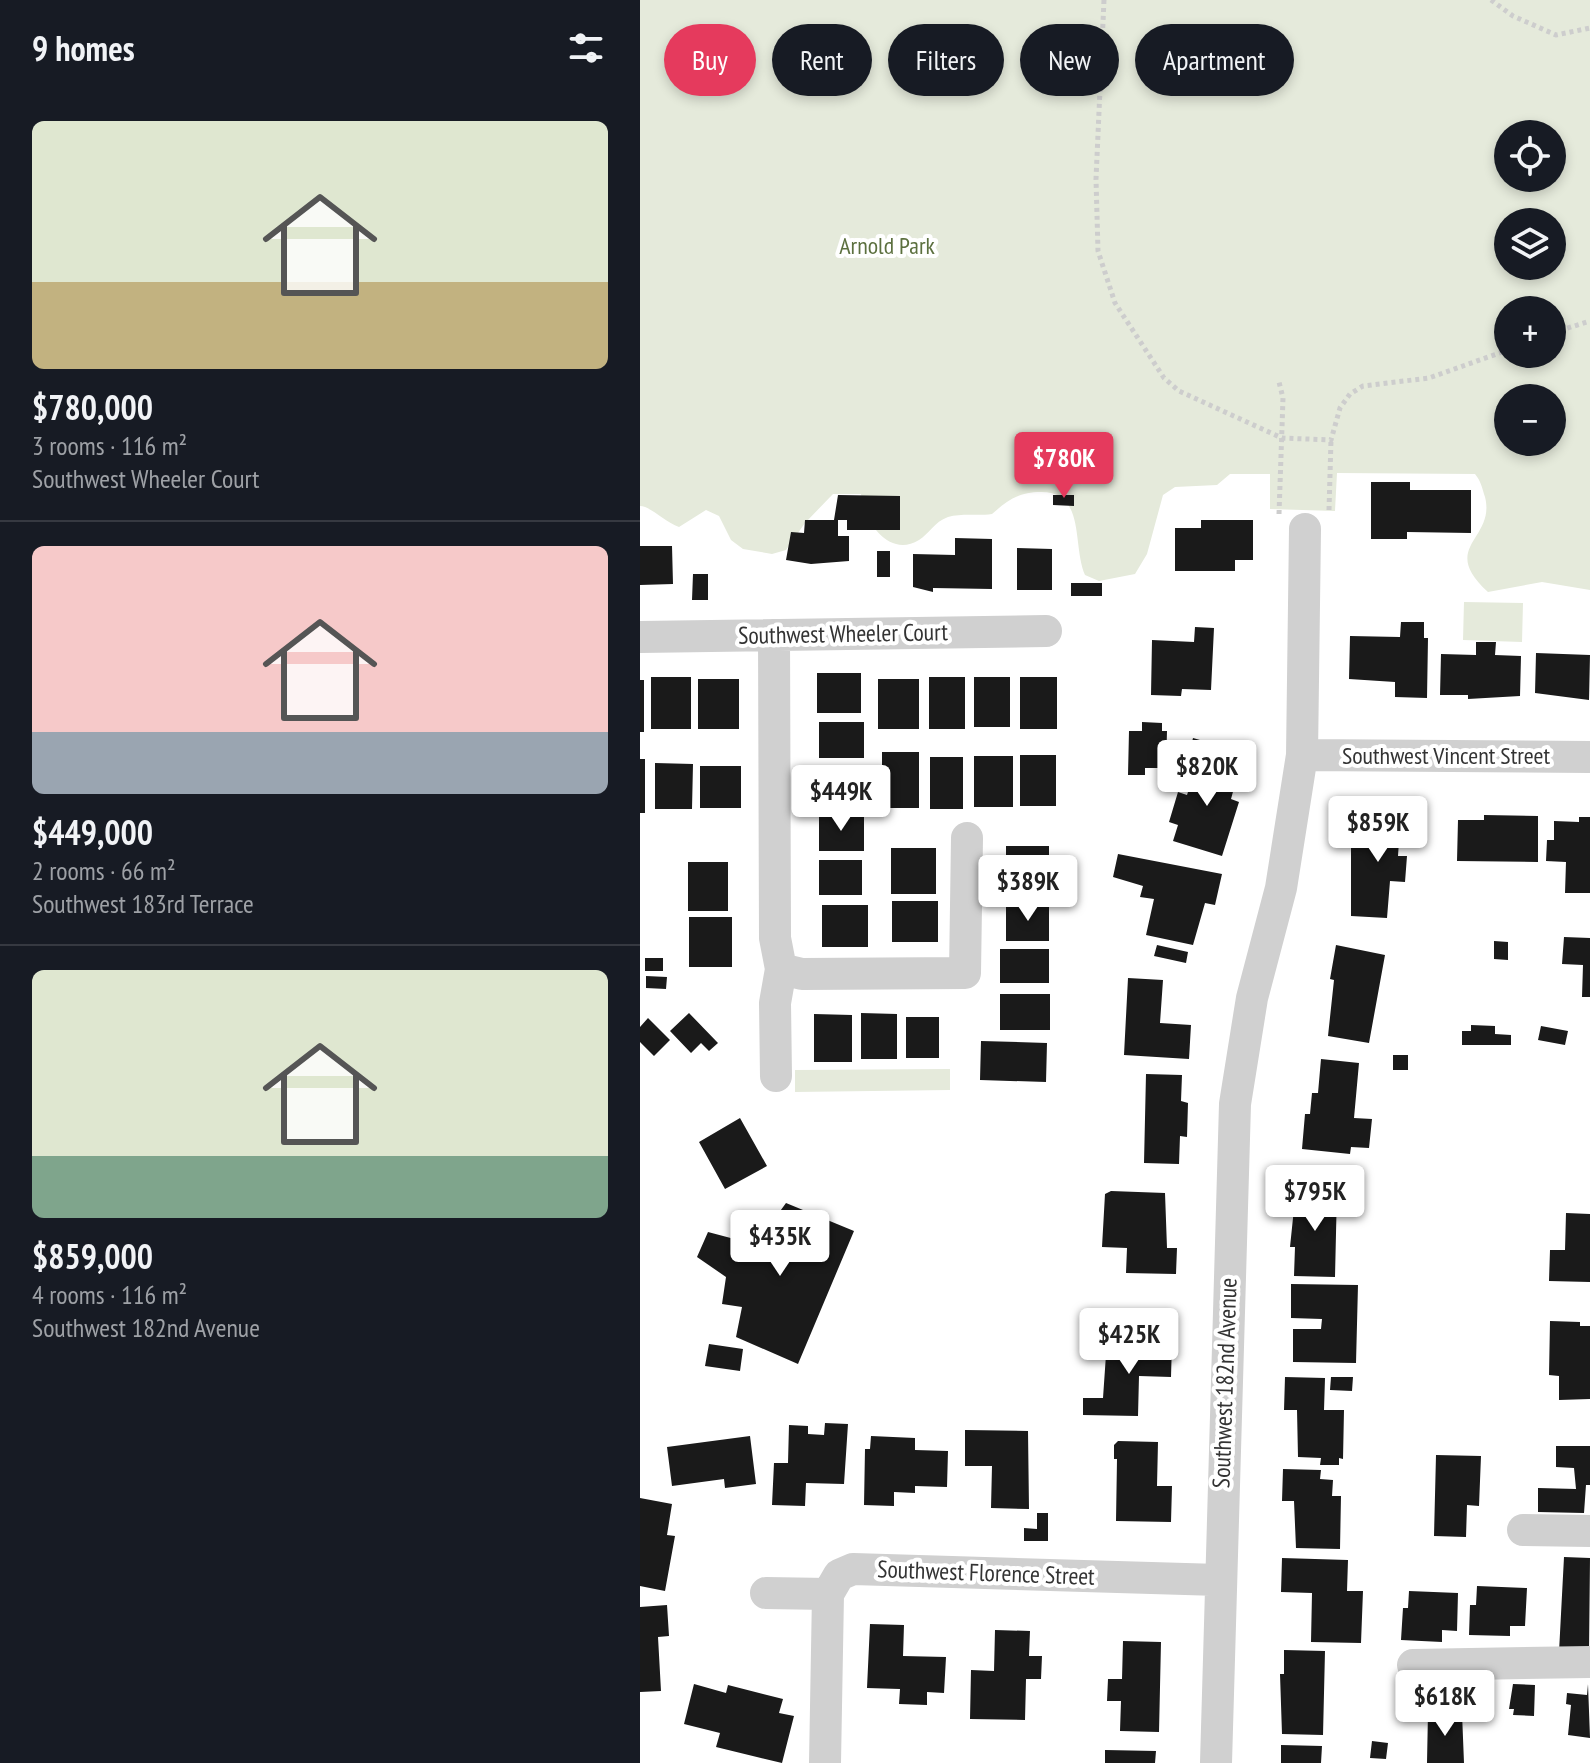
<!DOCTYPE html>
<html lang="en">
<head>
<meta charset="utf-8">
<style>
  :root { --surface:#171b24; --page:#242831; --text:#f1f3f6; --muted:#9ea1a6; --line:#363941; --accent:#e53a5d }
  body { margin:0; font-family:"PT Sans Narrow",sans-serif; background:var(--page); color:var(--text); height:100vh; display:flex; flex-direction:column; font-size:30px; white-space:nowrap }
  * { box-sizing:border-box; margin:0 }
  p { font-size:26px; color:var(--muted) }
  .icon { flex:none; width:44px; height:44px; fill:none; stroke:currentColor; stroke-width:2; stroke-linecap:round; stroke-linejoin:round }
  .map { position:relative; flex:1; overflow:hidden }
  .panel { display:flex; flex-direction:column; background:var(--surface); width:640px }
  .panel>* { flex:none }
  .hud { position:absolute; left:24px; top:24px; width:760px; height:72px; display:flex; gap:16px }
  .fabs { position:absolute; left:854px; top:120px; display:grid; gap:16px }
  .fabs a { display:grid; place-items:center; width:72px; height:72px; border-radius:50%; background:var(--surface); box-shadow:0 4px 12px #0003; font-size:40px }
  .price { position:absolute; translate:-50% -68px; padding:0 18px; border-radius:8px; background:#fff; color:#222; font-size:26px; line-height:52px; filter:drop-shadow(0 2px 4px #0008) }
  .price::after { content:''; position:absolute; left:50%; top:48px; width:24px; height:18px; margin-left:-12px; background:inherit; clip-path:polygon(0 0,100% 0,50% 100%) }
  .price.selected { background:var(--accent); color:#fff }
  ul { padding:0; list-style:none }
  li { display:grid; align-content:center; gap:16px; height:424px; padding:0 32px }
  li+li { border-top:2px solid var(--line) }
  li span { display:grid; place-items:center; height:248px; border-radius:12px; color:#555 }
  li>.icon { margin-inline-start:auto }
  span .icon { width:144px; height:144px; fill:#fffc; stroke-width:1 }
  li b { font-size:34px }
  h2 { display:flex; justify-content:space-between; align-items:center; height:96px; padding:0 32px; font-size:34px }
  .pill { padding:0 28px; border-radius:36px; background:var(--surface); box-shadow:0 4px 12px #0003; font-size:28px; line-height:72px }
  .pill.selected { background:var(--accent); color:#fff }
  main { display:flex; flex:1; min-height:0 }
  .map>svg:first-child { display:block }
  .green { fill:#e5eadb; fill-rule:evenodd }
  .building { fill:#1a1a1a }
  .lines { fill:none; stroke-linecap:round; stroke-linejoin:round }
  .path { stroke:#cdcdcd; stroke-width:5; stroke-dasharray:4 4; stroke-linecap:butt }
  .minor { stroke:#d0d0d0; stroke-width:32 }
  .labels { text-anchor:middle; stroke-width:8; stroke-linejoin:round; paint-order:stroke }
  .park-label { font-size:24px; fill:#5c703f; stroke:#fff }
  .street-label { font-size:24px; fill:#333; stroke:#fff }
</style>
</head>
<body>
<main>
<section class="panel">
<h2>9 homes<svg class="icon" aria-label="filters" viewBox="0 0 24 24"><path d="M4 7h16M4 17h16"/><circle cx="9" cy="7" r="2"/><circle cx="15" cy="17" r="2"/></svg></h2>
<ul>
<li><span style="background:linear-gradient(#dfe7d0 65%,#c2b280 0)"><svg class="icon" aria-label="home" viewBox="0 0 24 24"><path d="M3 11l9-7 9 7M6 9v11h12V9"/></svg></span><div><b>$780,000</b><p>3 rooms · 116 m²</p><p>Southwest Wheeler Court</p></div></li>
<li><span style="background:linear-gradient(#f6c9c9 75%,#9aa5b1 0)"><svg class="icon" aria-label="home" viewBox="0 0 24 24"><path d="M3 11l9-7 9 7M6 9v11h12V9"/></svg></span><div><b>$449,000</b><p>2 rooms · 66 m²</p><p>Southwest 183rd Terrace</p></div></li>
<li><span style="background:linear-gradient(#dfe7d0 75%,#7fa58c 0)"><svg class="icon" aria-label="home" viewBox="0 0 24 24"><path d="M3 11l9-7 9 7M6 9v11h12V9"/></svg></span><div><b>$859,000</b><p>4 rooms · 116 m²</p><p>Southwest 182nd Avenue</p></div></li>
</ul>
</section>
<div class="map">
<svg width="950" height="1763" viewBox="0 0 950 1763">
  <rect width="100%" height="100%" fill="#fff"/>
  <!-- green -->
  <path class="green" d="M 0,0 L 950,0 L 950,590 L 902,582 L 848,592 C 798,546 856,540 845,497 C 842,488 841,481 835,474 L 697,473 L 695,511 L 630,509 L 630,474 L 590,474 L 577,485 L 535,487 L 523,495 L 507,554 L 495,574 L 459,581 L 445,575 C 432,545 446,492 401,492 C 379,492 368,500 352,514 C 338,516 321,513 308,517 C 294,522 289,534 279,540 C 248,559 223,519 221,494 L 193,494 L 165,523 L 146,550 L 132,554 L 103,549 L 91,540 L 79,516 L 66,510 L 39,527 C 25,522 10,506 0,506 ZM 868,134 L 912,134 L 912,178 L 868,178 ZM 868,222 L 912,222 L 912,266 L 868,266 ZM 868,310 L 912,310 L 912,354 L 868,354 ZM 868,398 L 912,398 L 912,442 L 868,442 Z
    M 824,602 L 883,603 L 882,642 L 823,640 Z
    M 310,1069 L 310,1090 L 155,1092 L 155,1070 Z"/>
  <!-- building -->
  <path class="building" d="M 731,482 L 770,482 L 770,490 L 831,490 L 831,533 L 767,532 L 767,539 L 731,539 Z
    M 198,495 L 260,496 L 260,530 L 207,530 L 207,520 L 198,520 L 198,536 L 209,536 L 209,561 L 171,564 L 146,560 L 151,532 L 164,533 L 165,520 L 194,520 Z
    M 413,495 L 434,495 L 434,506 L 413,505 Z
    M 561,520 L 613,520 L 613,560 L 595,560 L 595,571 L 535,571 L 535,528 L 561,528 Z
    M 315,538 L 352,539 L 352,589 L 293,588 L 293,592 L 273,587 L 273,554 L 315,555 Z
    M 0,546 L 32,546 L 33,584 L 0,585 Z
    M 377,548 L 412,549 L 412,590 L 377,590 Z
    M 237,551 L 250,551 L 250,577 L 237,577 Z
    M 53,574 L 68,574 L 68,600 L 52,600 Z
    M 431,583 L 462,583 L 462,596 L 431,596 Z
    M 761,622 L 784,622 L 784,638 L 788,638 L 787,698 L 755,697 L 755,682 L 709,679 L 710,636 L 760,637 Z
    M 555,627 L 574,628 L 571,690 L 542,689 L 541,696 L 511,695 L 512,640 L 554,642 Z
    M 836,642 L 856,642 L 855,655 L 881,656 L 880,696 L 828,699 L 828,695 L 800,695 L 801,654 L 836,655 Z
    M 896,653 L 950,655 L 949,700 L 895,693 Z
    M 177,673 L 221,673 L 221,713 L 177,713 Z
    M 11,677 L 51,677 L 51,729 L 11,729 Z
    M 289,677 L 325,677 L 325,729 L 289,729 Z
    M 334,677 L 370,677 L 370,727 L 334,727 Z
    M 380,677 L 417,677 L 417,729 L 380,729 Z
    M 58,679 L 99,679 L 99,729 L 58,729 Z
    M 238,679 L 279,679 L 279,729 L 238,729 Z
    M 0,680 L 4,680 L 4,732 L 0,732 Z
    M 179,722 L 224,722 L 224,758 L 179,758 Z
    M 502,722 L 522,723 L 522,731 L 527,731 L 526,768 L 505,768 L 505,775 L 488,775 L 489,731 L 502,731 Z
    M 553,738 L 588,748 L 584,760 L 550,750 Z
    M 242,752 L 279,752 L 279,808 L 242,808 Z
    M 380,755 L 416,755 L 416,806 L 380,806 Z
    M 334,756 L 373,756 L 373,807 L 334,807 Z
    M 290,757 L 323,757 L 323,809 L 290,809 Z
    M 559,758 L 599,770 L 591,799 L 599,802 L 582,856 L 533,841 L 538,825 L 529,822 L 538,792 L 547,795 Z
    M 0,759 L 5,759 L 5,813 L 0,813 Z
    M 15,763 L 53,764 L 52,809 L 15,809 Z
    M 60,766 L 101,766 L 101,808 L 60,808 Z
    M 178,769 L 222,769 L 222,806 L 178,806 Z
    M 179,815 L 224,816 L 224,851 L 179,851 Z
    M 844,815 L 898,816 L 898,862 L 817,861 L 818,820 L 844,820 Z
    M 720,817 L 777,821 L 776,842 L 759,841 L 758,856 L 767,856 L 765,882 L 750,881 L 747,918 L 711,916 L 711,844 L 718,844 Z
    M 939,817 L 950,817 L 950,893 L 925,893 L 926,862 L 906,861 L 907,840 L 914,840 L 914,821 L 939,822 Z
    M 366,846 L 409,846 L 409,892 L 366,892 Z
    M 251,848 L 296,848 L 296,894 L 251,894 Z
    M 478,854 L 582,874 L 575,905 L 565,903 L 553,945 L 506,935 L 514,899 L 500,897 L 503,886 L 473,877 Z
    M 179,860 L 222,860 L 222,895 L 179,895 Z
    M 48,862 L 88,862 L 88,911 L 48,911 Z
    M 252,901 L 298,901 L 298,942 L 252,942 Z
    M 182,905 L 228,905 L 228,947 L 182,947 Z
    M 366,905 L 409,905 L 409,941 L 366,941 Z
    M 49,917 L 92,917 L 92,967 L 49,967 Z
    M 924,937 L 950,938 L 950,997 L 942,997 L 943,965 L 922,964 Z
    M 854,941 L 868,942 L 868,960 L 854,959 Z
    M 517,945 L 548,952 L 546,963 L 514,956 Z
    M 696,945 L 745,955 L 729,1043 L 688,1036 L 694,980 L 690,979 Z
    M 360,949 L 409,949 L 409,983 L 360,983 Z
    M 5,958 L 23,958 L 23,971 L 5,971 Z
    M 6,976 L 27,977 L 26,989 L 6,988 Z
    M 488,978 L 523,980 L 520,1023 L 551,1025 L 549,1059 L 484,1055 Z
    M 360,994 L 410,994 L 410,1030 L 360,1030 Z
    M 49,1013 L 78,1043 L 69,1051 L 61,1043 L 51,1053 L 30,1031 Z
    M 221,1013 L 257,1014 L 257,1059 L 221,1059 Z
    M 174,1014 L 212,1015 L 212,1062 L 174,1062 Z
    M 266,1017 L 299,1017 L 299,1058 L 266,1058 Z
    M 8,1018 L 30,1040 L 14,1056 L 0,1042 L 0,1027 Z
    M 831,1025 L 855,1026 L 855,1034 L 871,1035 L 871,1045 L 822,1045 L 822,1031 L 831,1031 Z
    M 901,1026 L 928,1031 L 925,1045 L 898,1040 Z
    M 341,1041 L 407,1043 L 406,1082 L 340,1080 Z
    M 753,1055 L 768,1055 L 768,1070 L 753,1070 Z
    M 681,1059 L 719,1063 L 714,1118 L 732,1119 L 729,1148 L 711,1147 L 710,1154 L 662,1149 L 665,1114 L 670,1114 L 672,1093 L 678,1093 Z
    M 506,1074 L 542,1075 L 541,1101 L 548,1103 L 547,1137 L 540,1136 L 539,1164 L 504,1163 Z
    M 100,1118 L 127,1166 L 85,1189 L 59,1142 Z
    M 656,1189 L 697,1190 L 695,1277 L 654,1276 L 655,1247 L 650,1247 Z
    M 471,1191 L 525,1193 L 527,1248 L 537,1248 L 536,1274 L 486,1273 L 487,1248 L 462,1247 L 465,1194 Z
    M 146,1203 L 214,1231 L 158,1364 L 96,1337 L 102,1307 L 82,1304 L 86,1277 L 57,1257 L 68,1232 L 102,1241 L 108,1233 L 119,1240 Z
    M 926,1213 L 950,1214 L 950,1282 L 909,1281 L 910,1250 L 925,1250 Z
    M 651,1284 L 718,1285 L 716,1363 L 653,1362 L 653,1329 L 681,1329 L 682,1319 L 651,1318 Z
    M 910,1321 L 940,1322 L 940,1326 L 950,1326 L 950,1399 L 919,1400 L 919,1376 L 909,1375 Z
    M 467,1340 L 532,1342 L 531,1377 L 499,1376 L 498,1416 L 443,1415 L 443,1398 L 463,1398 Z
    M 69,1344 L 103,1349 L 100,1371 L 65,1366 Z
    M 645,1377 L 685,1378 L 684,1410 L 704,1410 L 703,1459 L 699,1458 L 699,1465 L 680,1465 L 681,1458 L 658,1457 L 657,1410 L 644,1410 Z
    M 691,1377 L 713,1377 L 712,1391 L 690,1390 Z
    M 185,1423 L 208,1424 L 204,1484 L 166,1483 L 165,1506 L 132,1505 L 134,1463 L 148,1463 L 149,1425 L 168,1426 L 168,1434 L 184,1435 Z
    M 325,1430 L 388,1431 L 389,1509 L 351,1508 L 352,1466 L 325,1466 Z
    M 110,1436 L 116,1484 L 85,1488 L 84,1479 L 32,1486 L 27,1447 Z
    M 231,1436 L 275,1438 L 275,1450 L 308,1451 L 307,1487 L 275,1486 L 275,1493 L 254,1492 L 254,1506 L 224,1505 L 225,1449 L 230,1449 Z
    M 478,1441 L 518,1442 L 517,1486 L 532,1486 L 531,1522 L 476,1521 L 477,1459 L 474,1459 L 474,1445 Z
    M 916,1446 L 950,1446 L 950,1485 L 946,1485 L 944,1513 L 898,1512 L 898,1488 L 936,1489 L 934,1468 L 916,1467 Z
    M 796,1455 L 841,1456 L 839,1506 L 827,1505 L 826,1537 L 794,1536 Z
    M 643,1469 L 681,1470 L 680,1479 L 693,1480 L 692,1496 L 701,1496 L 700,1549 L 656,1548 L 654,1501 L 642,1501 Z
    M 0,1498 L 32,1504 L 27,1535 L 35,1536 L 25,1591 L 0,1586 Z
    M 397,1513 L 408,1513 L 408,1541 L 384,1541 L 384,1528 L 397,1529 Z
    M 924,1557 L 950,1558 L 949,1652 L 919,1652 Z
    M 642,1558 L 708,1560 L 707,1591 L 723,1591 L 721,1643 L 671,1642 L 672,1593 L 641,1592 Z
    M 837,1586 L 887,1588 L 885,1626 L 870,1626 L 870,1636 L 829,1635 L 830,1605 L 836,1605 Z
    M 769,1591 L 818,1593 L 817,1631 L 802,1630 L 802,1642 L 761,1640 L 763,1608 L 768,1608 Z
    M 27,1605 L 29,1636 L 18,1637 L 21,1691 L 0,1692 L 0,1607 Z
    M 230,1624 L 264,1625 L 263,1656 L 306,1657 L 304,1693 L 287,1692 L 287,1705 L 259,1704 L 260,1689 L 227,1688 Z
    M 355,1630 L 390,1631 L 389,1656 L 402,1656 L 401,1679 L 386,1679 L 385,1720 L 330,1719 L 331,1670 L 354,1671 Z
    M 483,1641 L 521,1642 L 519,1732 L 480,1731 L 481,1701 L 467,1701 L 468,1679 L 482,1679 Z
    M 644,1650 L 685,1651 L 683,1735 L 642,1734 L 640,1674 L 644,1674 Z
    M 54,1684 L 86,1693 L 88,1685 L 143,1699 L 139,1713 L 154,1716 L 142,1763 L 76,1747 L 80,1733 L 44,1724 Z
    M 873,1684 L 895,1685 L 894,1716 L 873,1715 L 874,1709 L 869,1709 Z
    M 948,1684 L 950,1738 L 928,1735 L 931,1705 L 926,1704 L 927,1693 L 947,1695 Z
    M 788,1712 L 822,1713 L 824,1763 L 787,1763 Z
    M 732,1741 L 748,1743 L 746,1759 L 730,1758 Z
    M 641,1745 L 682,1746 L 681,1763 L 641,1763 Z
    M 465,1750 L 516,1751 L 515,1763 L 465,1763 Z"/>
  <g class="lines">
    <!-- path -->
    <path class="path" d="M 464,0 L 456,179 L 458,251 L 475,303 L 524,378 L 539,391 L 642,438 L 691,440 L 700,408 L 710,394 L 723,386 L 789,378 L 868,350
      M 851,0 L 873,16 L 916,35 L 950,28
      M 912,333 L 950,321
      M 689,510 L 691,440
      M 639,514 L 643,398 L 639,382"/>
    <!-- minor -->
    <path class="minor" d="M 134,635 L 135,938 L 141,969 L 135,1003 L 136,1076
      M 0,637 L 406,631
      M 662,755 L 950,757
      M 141,969 L 162,974 L 325,973 L 327,838
      M 883,1530 L 950,1531
      M 126,1593 L 188,1594 L 199,1575 L 213,1569 L 579,1580
      M 773,1665 L 950,1662
      M 185,1763 L 188,1594
      M 576,1763 L 595,1104 L 612,998 L 641,888 L 662,755 L 665,529"/>
  </g>
  <g class="labels">
    <!-- park labels -->
    <g class="park-label">
      <text x="247" y="254">Arnold Park</text>
    </g>
    <!-- street labels -->
    <g class="street-label">
      <text transform="translate(203 634) rotate(-1)" y="8">Southwest Wheeler Court</text>
      <text x="806" y="764">Southwest Vincent Street</text>
      <text transform="translate(585 1383) rotate(-88)" y="8">Southwest 182nd Avenue</text>
      <text transform="translate(346 1573) rotate(2)" y="8">Southwest Florence Street</text>
    </g>
  </g>
</svg>
<div class="fabs">
<a><svg class="icon" aria-label="locate" viewBox="0 0 24 24"><circle cx="12" cy="12" r="6"/><path d="M12 2v4M12 18v4M2 12h4M18 12h4"/></svg></a>
<a><svg class="icon" aria-label="layers" viewBox="0 0 24 24"><path d="M12 4l9 5-9 5-9-5zM3 14l9 5 9-5"/></svg></a>
<a>+</a>
<a>−</a>
</div>
<b class="price selected" style="left:424px;top:500px">$780K</b>
<b class="price" style="left:567px;top:808px">$820K</b>
<b class="price" style="left:201px;top:833px">$449K</b>
<b class="price" style="left:738px;top:864px">$859K</b>
<b class="price" style="left:388px;top:923px">$389K</b>
<b class="price" style="left:675px;top:1233px">$795K</b>
<b class="price" style="left:140px;top:1278px">$435K</b>
<b class="price" style="left:489px;top:1376px">$425K</b>
<b class="price" style="left:805px;top:1738px">$618K</b>
<div class="hud">
<a class="pill selected">Buy</a>
<a class="pill">Rent</a>
<a class="pill">Filters</a>
<a class="pill">New</a>
<a class="pill">Apartment</a>
</div>
</div>
</main>
</body>
</html>
